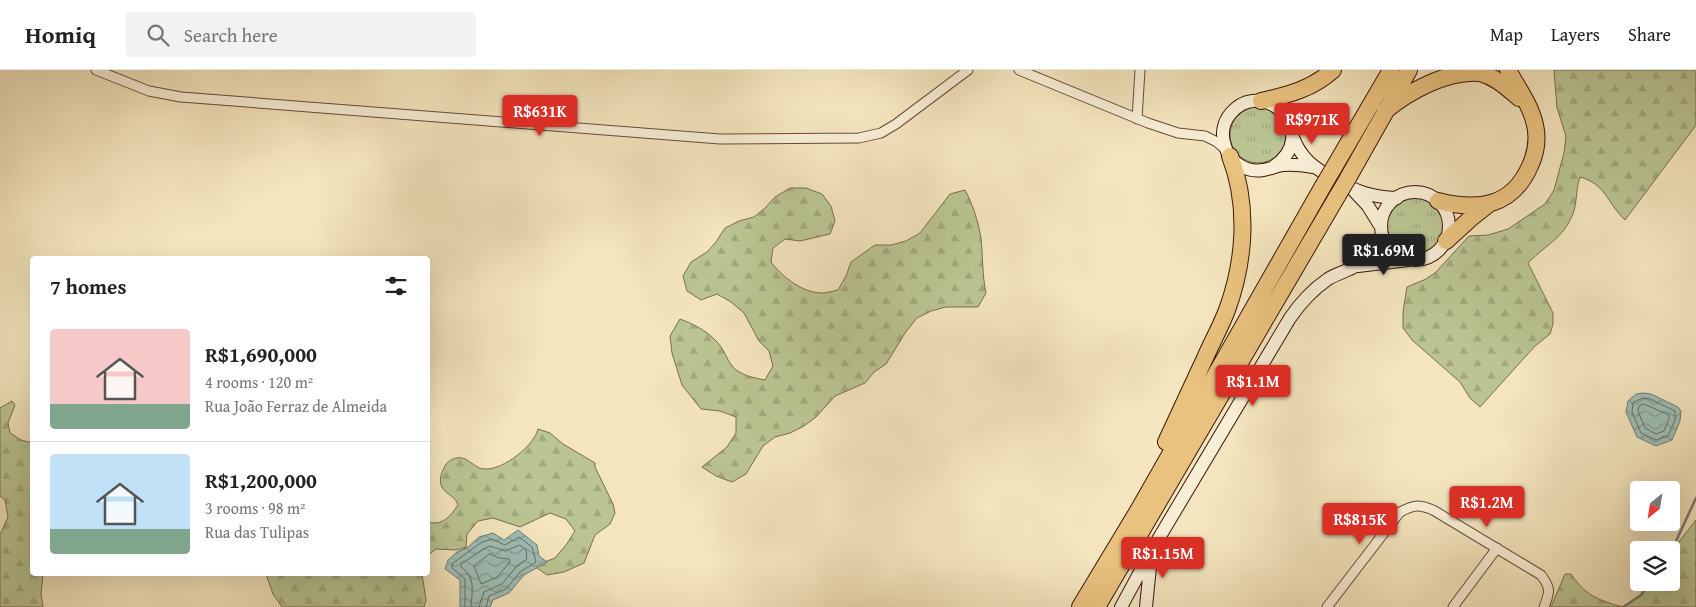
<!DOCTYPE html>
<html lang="en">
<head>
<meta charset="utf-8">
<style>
  :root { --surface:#fff; --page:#f2f2f2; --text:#222; --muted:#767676; --line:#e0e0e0; --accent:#d93025 }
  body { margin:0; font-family:"Gentium Book Plus",serif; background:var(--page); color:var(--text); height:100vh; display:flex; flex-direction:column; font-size:19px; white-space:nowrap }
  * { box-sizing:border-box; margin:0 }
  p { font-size:16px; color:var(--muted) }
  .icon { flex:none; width:28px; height:28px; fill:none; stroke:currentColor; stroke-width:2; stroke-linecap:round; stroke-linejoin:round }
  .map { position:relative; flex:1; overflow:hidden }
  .drawer { position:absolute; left:30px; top:186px; width:400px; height:320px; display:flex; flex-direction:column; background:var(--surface); border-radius:5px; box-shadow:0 5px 20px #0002 }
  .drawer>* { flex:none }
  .needle { width:32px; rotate:210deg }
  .tools { position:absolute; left:1630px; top:411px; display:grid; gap:10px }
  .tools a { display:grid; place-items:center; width:50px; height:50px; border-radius:5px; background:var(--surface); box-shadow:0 5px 20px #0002; font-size:25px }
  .price { position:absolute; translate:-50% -42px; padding:0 11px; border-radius:5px; background:var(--accent); color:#fff; font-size:16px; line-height:32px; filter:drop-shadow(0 1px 2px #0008) }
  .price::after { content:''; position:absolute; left:50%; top:30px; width:15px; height:11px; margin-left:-8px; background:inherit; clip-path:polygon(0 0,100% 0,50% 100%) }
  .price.current { background:#222; color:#fff }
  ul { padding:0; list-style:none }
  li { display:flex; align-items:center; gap:15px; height:125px; padding:0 20px }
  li+li { border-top:1px solid var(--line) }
  li span { display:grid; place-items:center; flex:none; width:140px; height:100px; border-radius:5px; color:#555 }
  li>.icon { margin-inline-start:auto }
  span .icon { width:60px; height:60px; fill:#fffc; stroke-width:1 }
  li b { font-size:21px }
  h2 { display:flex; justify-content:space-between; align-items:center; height:60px; padding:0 20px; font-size:21px }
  header { display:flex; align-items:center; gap:30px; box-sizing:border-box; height:70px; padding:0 25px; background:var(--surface); border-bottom:1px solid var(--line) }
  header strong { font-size:24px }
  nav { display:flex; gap:28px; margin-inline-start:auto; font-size:18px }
  .search { width:350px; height:45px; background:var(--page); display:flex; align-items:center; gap:12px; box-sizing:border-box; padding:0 18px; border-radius:5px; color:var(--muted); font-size:19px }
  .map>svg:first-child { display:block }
  .grass { fill:url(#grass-tufts); stroke:#796e4e }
  .forest { fill:url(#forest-firs); stroke:#796e4e }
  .water { fill:url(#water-waves); stroke:#757b71 }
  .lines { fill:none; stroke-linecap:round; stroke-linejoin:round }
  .shore { stroke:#6a6a60; stroke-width:1 }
  .stream { stroke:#757b71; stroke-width:2.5 }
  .street-casing { stroke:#674a36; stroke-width:11 }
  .secondary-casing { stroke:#381708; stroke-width:14 }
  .highway-casing { stroke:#381708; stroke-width:18 }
  .street { stroke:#f8eed5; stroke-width:9 }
  .secondary { stroke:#f8eed5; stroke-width:12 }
  .highway { stroke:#eac27f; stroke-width:16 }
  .highway-bridge-casing { stroke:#381708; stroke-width:18; stroke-linecap:butt }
  .highway-bridge { stroke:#eac27f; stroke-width:16 }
</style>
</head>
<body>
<header>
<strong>Homiq</strong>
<div class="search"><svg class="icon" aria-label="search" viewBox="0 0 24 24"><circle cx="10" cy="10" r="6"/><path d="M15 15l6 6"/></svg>Search here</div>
<nav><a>Map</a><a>Layers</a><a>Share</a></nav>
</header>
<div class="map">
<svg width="1696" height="537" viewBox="0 0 1696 537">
  <defs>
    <pattern id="grass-tufts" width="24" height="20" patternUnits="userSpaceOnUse" patternTransform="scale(1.25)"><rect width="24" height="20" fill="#bac593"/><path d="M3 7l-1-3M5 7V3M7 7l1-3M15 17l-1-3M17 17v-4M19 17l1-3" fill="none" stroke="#a1a87d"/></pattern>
    <pattern id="forest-firs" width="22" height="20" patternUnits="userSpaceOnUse" patternTransform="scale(1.25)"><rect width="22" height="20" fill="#bac593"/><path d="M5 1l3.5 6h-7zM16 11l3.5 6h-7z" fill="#a1a87d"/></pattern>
    <pattern id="water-waves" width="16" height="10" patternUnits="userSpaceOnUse" patternTransform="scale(1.25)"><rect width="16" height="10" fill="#9dbeb7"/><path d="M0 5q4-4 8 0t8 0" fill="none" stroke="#819993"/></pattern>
  </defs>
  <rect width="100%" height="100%" fill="#f4e5be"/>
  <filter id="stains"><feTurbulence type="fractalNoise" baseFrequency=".004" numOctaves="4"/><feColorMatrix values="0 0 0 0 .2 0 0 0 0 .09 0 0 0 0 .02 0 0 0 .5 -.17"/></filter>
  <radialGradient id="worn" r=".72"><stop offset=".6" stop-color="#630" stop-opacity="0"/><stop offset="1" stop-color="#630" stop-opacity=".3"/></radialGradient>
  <!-- grass -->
  <path class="grass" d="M1230 65a28 28 0 1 1 56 0a28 28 0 1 1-56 0Z
    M1386 157a29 29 0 1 1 58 0a29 29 0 1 1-58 0Z"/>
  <!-- forest -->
  <path class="forest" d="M 1554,0 L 1696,0 L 1696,55 L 1625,150 C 1607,133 1606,114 1580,107 C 1575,121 1578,135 1571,148 C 1562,169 1543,177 1528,193 L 1553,243 L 1553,254 L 1550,264 L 1535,276 L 1480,337 L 1470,328 L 1460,312 L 1412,270 L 1403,258 L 1403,242 L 1407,217 L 1426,209 L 1436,202 L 1469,166 L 1488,165 L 1508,159 L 1545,134 L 1554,120 L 1564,83 L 1566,66 L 1557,38 Z
    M 790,118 L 806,118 L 822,124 L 831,136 L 835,151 L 830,164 L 800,171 L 785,169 L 773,178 L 771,192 C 782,207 803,223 822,223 C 827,223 833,221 838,220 L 846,206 L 851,192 L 875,175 L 891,175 L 906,171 L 920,163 L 950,124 L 965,120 C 973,135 978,151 981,168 C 983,187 982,204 986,223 L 978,237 L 946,237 L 931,241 L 917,248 L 905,263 L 886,294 L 874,302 L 865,313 L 835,326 L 816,347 L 804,356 L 790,363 L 775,367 L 763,376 L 746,404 L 732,412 L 716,406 L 702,397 L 727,377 L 736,363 L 736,347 L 720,341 L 701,339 L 682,315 L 672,283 L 670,266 L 680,249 C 693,254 706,260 716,271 C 724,278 726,289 733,297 C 740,305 754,308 765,310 L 773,296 L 769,281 L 759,271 L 744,243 L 731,232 L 717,224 L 701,230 L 687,221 L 683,206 L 691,192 L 707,182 L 716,172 L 725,158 L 739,151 L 754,147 L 765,138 L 775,127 Z
    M 12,331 L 15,335 L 8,353 L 10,363 L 21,370 L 32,373 L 32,504 L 43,504 L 41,524 L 43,537 L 0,537 L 0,465 L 8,447 L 5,430 L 0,426 L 0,338 Z
    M 538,359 L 550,363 L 563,374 L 595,393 L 595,397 L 613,434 L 615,443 L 610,454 L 595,465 L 584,493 L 564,502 L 547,505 L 537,498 L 539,494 L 555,488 L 566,475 L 575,461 L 566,449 L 550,443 L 520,457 L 493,448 L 478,451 L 467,464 L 466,477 L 456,480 L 436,479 L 428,485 L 428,452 C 442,456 450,447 458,435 C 456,426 444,424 441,415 C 439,408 442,402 445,396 C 447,392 449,391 453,389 C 467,383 473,399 485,399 C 503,400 534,376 538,359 Z
    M 1696,450 L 1696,537 L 1551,537 L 1565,504 L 1571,504 C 1586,526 1598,530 1623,537 L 1641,525 L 1650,513 L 1671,512 L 1671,482 Z
    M 266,504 L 422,504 L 426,530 L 424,537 L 282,537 L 273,524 Z"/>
  <!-- water -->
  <path class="water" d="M 1643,323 L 1651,324 L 1678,337 L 1681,341 L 1680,351 L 1672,370 L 1656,376 L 1637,367 L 1626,342 L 1628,331 L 1636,324 Z
    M 518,460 L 537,475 L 539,486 L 547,492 L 524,505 L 509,523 L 493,530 L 490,537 L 460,537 L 460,510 L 445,499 L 448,490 L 457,482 L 468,477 L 479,467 L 493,463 L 504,470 Z"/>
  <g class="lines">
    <!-- shore -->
    <path class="shore" d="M 1643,328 L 1650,329 L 1675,341 L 1675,350 L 1668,366 L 1656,370 L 1641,363 L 1632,342 L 1633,333 Z
      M 1644,334 L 1669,345 L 1669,349 L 1664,361 L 1656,364 L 1645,358 L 1638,341 L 1639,336 Z
      M 490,484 L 499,488 L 509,489 L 510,492 L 497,507 L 481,514 L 474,496 Z
      M 465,537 L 465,509 L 452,498 L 453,493 L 482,472 L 492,469 L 505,475 L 519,467 L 532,477 L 536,492 L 520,502 L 506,519 L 489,526 L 486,537
      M 471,537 C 472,520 476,508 461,497 L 461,494 L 485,478 L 490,476 L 505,481 L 520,475 L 526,480 L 527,489 L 516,497 L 502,514 L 484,522 L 479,537"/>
    <!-- stream -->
    <path class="stream" d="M 1671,482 L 1696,428
      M 1623,537 L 1641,525 L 1650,512"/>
    <!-- street casing -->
    <g class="street-casing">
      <path id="street" d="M 96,0 L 149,21 L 181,27 L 720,69 L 859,68 L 881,63 L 896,54 L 968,0
        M 1019,0 L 1148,53 L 1178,63 L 1205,66 L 1217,72 L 1225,79
        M 1137,49 L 1140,0
        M 1327,537 L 1400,442 C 1414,435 1418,434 1433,440 L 1541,505 C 1551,518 1550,522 1544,537
        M 1453,537 L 1497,478"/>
    </g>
    <!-- secondary casing -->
    <g class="secondary-casing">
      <path id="secondary" d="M 1292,65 C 1301,89 1313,97 1334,109 C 1357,122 1371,127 1397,128
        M 1273,97 C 1323,64 1264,5 1231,43 C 1223,52 1221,64 1225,76 C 1229,92 1247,103 1263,100 C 1270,99 1276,96 1282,95 C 1292,94 1302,95 1313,97
        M 1354,121 L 1368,136 L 1381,157
        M1381 156a34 34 0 1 1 68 0a34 34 0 1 1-68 0Z
        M 1358,196 L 1408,190
        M 1121,537 L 1153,478 L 1290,248 C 1301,232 1312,220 1328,209 C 1336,204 1347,201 1356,196 C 1369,189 1376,177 1382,164
        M 1146,537 L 1151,487"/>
    </g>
    <!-- highway casing -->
    <g class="highway-casing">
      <path id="highway" d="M 1261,31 C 1288,25 1312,19 1333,0
        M 1385,41 C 1408,22 1447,0 1480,3 C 1496,7 1507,18 1519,28
        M 1333,99 L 1391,0
        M 1348,108 L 1409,0
        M 1438,131 C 1478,141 1512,137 1530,96 C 1536,83 1538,68 1535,55 C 1531,35 1517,17 1508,0
        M 1446,171 L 1470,149 L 1489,134
        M 1166,372 C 1179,344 1192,316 1205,288 C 1212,272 1221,256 1227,240 C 1245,191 1249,135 1230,86
        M 1080,537 L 1139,439 L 1323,116
        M 1097,537 L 1338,125"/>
    </g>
    <!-- street -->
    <use href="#street" class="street"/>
    <!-- secondary -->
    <use href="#secondary" class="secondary"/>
    <!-- highway -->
    <use href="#highway" class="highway"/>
    <!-- highway-bridge casing -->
    <g class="highway-bridge-casing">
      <path id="highway-bridge" d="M 1323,116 L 1333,99
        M 1338,125 L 1348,108"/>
    </g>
    <!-- highway-bridge -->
    <use href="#highway-bridge" class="highway-bridge"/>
  </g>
  <rect width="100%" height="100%" filter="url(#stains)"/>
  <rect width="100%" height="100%" fill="url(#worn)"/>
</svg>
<div class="tools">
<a><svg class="needle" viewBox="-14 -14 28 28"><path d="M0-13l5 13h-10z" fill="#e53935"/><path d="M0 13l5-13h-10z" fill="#767676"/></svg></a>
<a><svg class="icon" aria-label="layers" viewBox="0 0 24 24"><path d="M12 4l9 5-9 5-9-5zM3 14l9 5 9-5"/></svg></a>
</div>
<b class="price" style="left:540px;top:67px">R$631K</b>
<b class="price" style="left:1312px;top:75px">R$971K</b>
<b class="price current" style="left:1384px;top:206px">R$1.69M</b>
<b class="price" style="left:1253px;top:337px">R$1.1M</b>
<b class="price" style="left:1487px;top:458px">R$1.2M</b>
<b class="price" style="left:1360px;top:475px">R$815K</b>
<b class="price" style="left:1163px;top:509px">R$1.15M</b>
<section class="drawer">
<h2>7 homes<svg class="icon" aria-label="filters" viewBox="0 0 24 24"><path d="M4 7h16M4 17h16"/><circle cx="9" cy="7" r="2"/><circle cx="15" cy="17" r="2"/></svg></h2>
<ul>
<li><span style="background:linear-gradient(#f6c9c9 75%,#7fa58c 0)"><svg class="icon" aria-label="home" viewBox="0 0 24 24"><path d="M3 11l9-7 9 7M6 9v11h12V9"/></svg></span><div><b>R$1,690,000</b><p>4 rooms · 120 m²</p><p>Rua João Ferraz de Almeida</p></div></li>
<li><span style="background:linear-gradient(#bfe0f5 75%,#7fa58c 0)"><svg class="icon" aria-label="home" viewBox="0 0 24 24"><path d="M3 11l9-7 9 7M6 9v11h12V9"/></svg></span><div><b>R$1,200,000</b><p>3 rooms · 98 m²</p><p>Rua das Tulipas</p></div></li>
</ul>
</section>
</div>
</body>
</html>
